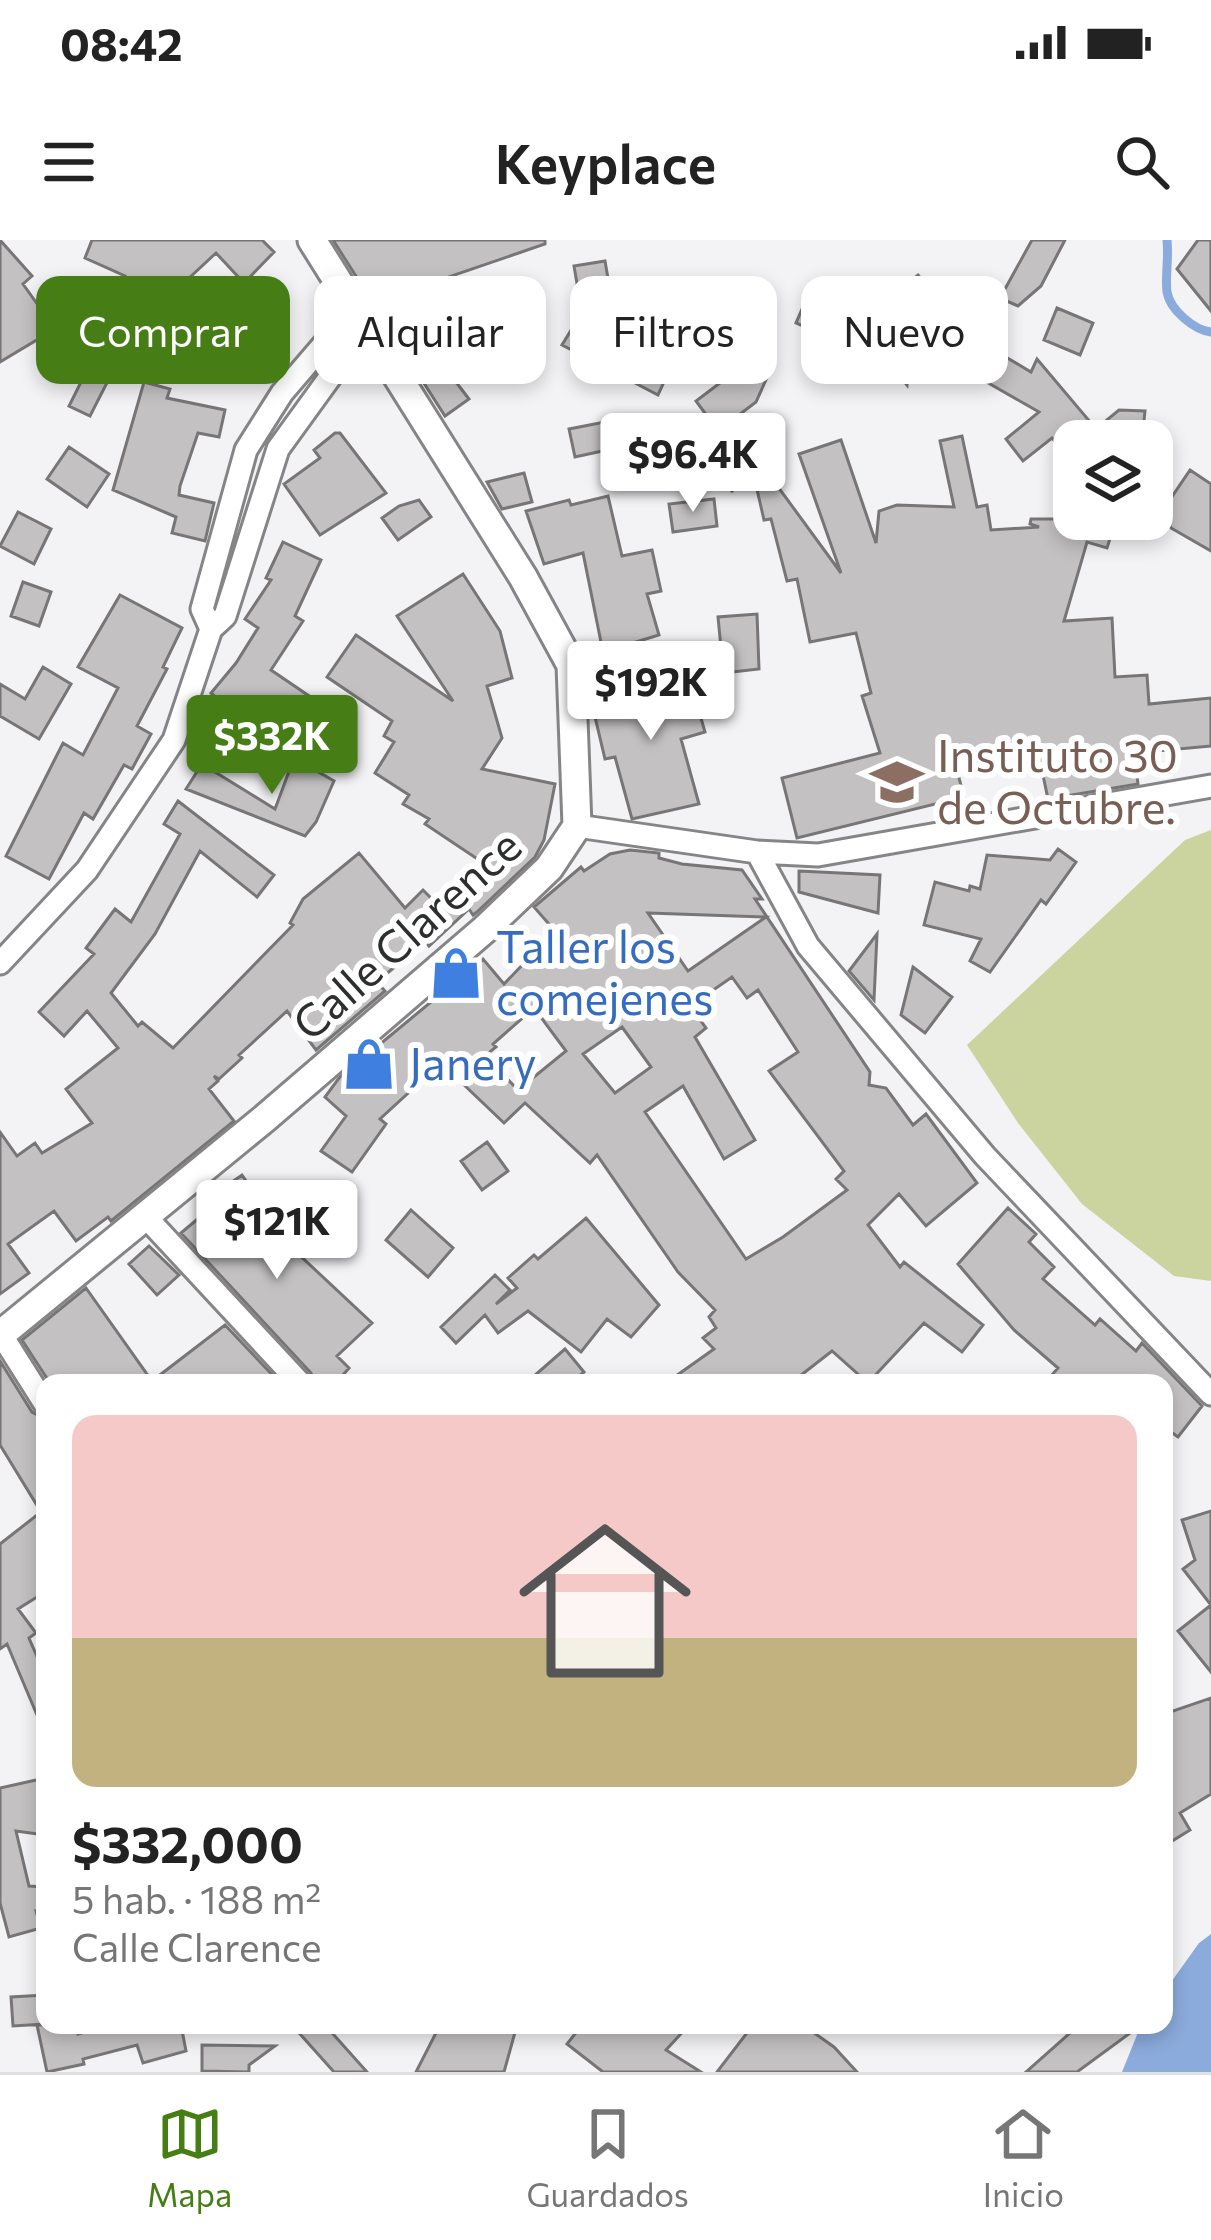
<!DOCTYPE html>
<html lang="es">
<head>
<meta charset="utf-8">
<style>
  :root { --surface:#fff; --page:#f6f6f6; --text:#222; --muted:#767676; --line:#e0e0e0; --accent:#467e15 }
  body { margin:0; font-family:Commissioner,sans-serif; background:var(--page); color:var(--text); height:100vh; display:flex; flex-direction:column; font-size:45px; white-space:nowrap }
  * { box-sizing:border-box; margin:0 }
  p { font-size:39px; color:var(--muted) }
  .icon { flex:none; width:66px; height:66px; fill:none; stroke:currentColor; stroke-width:2; stroke-linecap:round; stroke-linejoin:round }
  .map { position:relative; flex:1; overflow:hidden }
  .drawer { position:absolute; left:36px; top:1134px; width:1137px; height:660px; display:flex; flex-direction:column; background:var(--surface); border-radius:24px; box-shadow:0 6px 18px #0003 }
  .drawer>* { flex:none }
  .hud { position:absolute; left:36px; top:36px; width:1140px; height:108px; display:flex; gap:24px }
  .fabs { position:absolute; left:1053px; top:180px; display:grid; gap:24px }
  .fabs a { display:grid; place-items:center; width:120px; height:120px; border-radius:24px; background:var(--surface); box-shadow:0 6px 18px #0003; font-size:60px }
  .price { position:absolute; translate:-50% -102px; padding:0 27px; border-radius:12px; background:#fff; color:#222; font-size:39px; line-height:78px; filter:drop-shadow(0 3px 6px #0008) }
  .price::after { content:''; position:absolute; left:50%; top:72px; width:36px; height:27px; margin-left:-18px; background:inherit; clip-path:polygon(0 0,100% 0,50% 100%) }
  .price.on { background:var(--accent); color:#fff }
  ul { padding:0; list-style:none }
  li { display:grid; align-content:center; gap:24px; height:636px; padding:0 36px }
  li span { display:grid; place-items:center; height:372px; border-radius:24px; color:#555 }
  li>.icon { margin-inline-start:auto }
  span .icon { width:216px; height:216px; fill:#fffc; stroke-width:1 }
  li b { font-size:51px }
  .chip { padding:0 42px; border-radius:24px; background:var(--surface); box-shadow:0 6px 18px #0003; font-size:42px; line-height:108px }
  .chip.on { background:var(--accent); color:#fff }
  .status { display:flex; justify-content:space-between; align-items:center; height:84px; padding:0 60px; background:var(--surface); direction:ltr }
  .status svg { height:33px; fill:currentColor }
  header { display:flex; justify-content:space-between; align-items:center; height:156px; padding:0 36px; background:var(--surface); font-size:54px; font-weight:600 }
  .tab-bar { display:flex; justify-content:space-around; align-items:center; height:168px; border-top:3px solid var(--line); background:var(--surface); font-size:33px; color:var(--muted) }
  .tab-bar a { display:grid; justify-items:center; gap:6px }
  .tab-bar .on { color:var(--accent) }
  .map>svg:first-child { display:block }
  .green { fill:#cbd39f }
  .water { fill:#8babdc }
  .lines { fill:none; stroke-linecap:round; stroke-linejoin:round }
  .stream { stroke:#8babdc; stroke-width:9 }
  .building { fill:#c3c1c2; stroke:#777576; stroke-width:3; fill-rule:evenodd }
  .minor-casing { stroke:#858587; stroke-width:27 }
  .tertiary-casing { stroke:#858587; stroke-width:33 }
  .minor { stroke:#fff; stroke-width:21 }
  .tertiary { stroke:#fff; stroke-width:27 }
  .labels { text-anchor:middle; stroke-width:12; stroke-linejoin:round; paint-order:stroke }
  .education-label { font-size:45px; fill:#785e54; stroke:#fff; text-anchor:start }
  .street-label { font-size:45px; fill:#2d2e2f; stroke:#fff }
  .shop-label { font-size:45px; fill:#366cbe; stroke:#fff; text-anchor:start }
</style>
</head>
<body>
<div class="status"><b>08:42</b><svg viewBox="0 0 49 12"><path d="M0 12V9h3v3zM5 12V6h3v6zM10 12V3h3v9zM15 12V0h3v12zM26 1h20v11H26zM47 4h2v5h-2z"/></svg></div>
<header><svg class="icon" aria-label="menu" viewBox="0 0 24 24"><path d="M4 6h16M4 12h16M4 18h16"/></svg>Keyplace<svg class="icon" aria-label="search" viewBox="0 0 24 24"><circle cx="10" cy="10" r="6"/><path d="M15 15l6 6"/></svg></header>
<div class="map">
<svg width="1211" height="1832" viewBox="0 0 1211 1832">
  <rect width="100%" height="100%" fill="#f3f3f6"/>
  <!-- green -->
  <path class="green" d="M 1211,590 L 1211,1041 L 1174,1036 L 1082,964 L 1018,883 L 967,805 L 1185,600 Z"/>
  <!-- water -->
  <path class="water" d="M 1211,1694 L 1211,1832 L 1122,1832 L 1141,1785 L 1164,1785 L 1164,1752 L 1199,1703 Z"/>
  <g class="lines">
    <!-- stream -->
    <path class="stream" d="M 1167,0 C 1169,18 1165,37 1167,52 C 1170,70 1194,90 1211,92"/>
  </g>
  <!-- building -->
  <path class="building" d="M 0,0 L 32,36 L 23,44 L 55,89 L 0,122 Z
    M 92,0 L 262,0 L 274,12 L 244,43 L 216,13 L 173,53 L 156,46 L 134,90 L 124,84 L 114,102 L 94,91 L 125,36 L 85,18 Z
    M 333,0 L 545,0 L 545,4 L 373,63 Z
    M 1032,0 L 1065,0 L 1041,46 L 1018,66 L 1000,58 Z
    M 1198,0 L 1211,0 L 1211,71 L 1177,29 Z
    M 605,21 L 610,50 L 579,55 L 574,26 Z
    M 918,35 L 972,103 L 926,140 L 912,76 L 907,145 L 867,95 L 883,82 L 873,71 Z
    M 812,46 L 835,56 L 819,93 L 796,83 Z
    M 169,51 L 211,79 L 180,119 L 154,103 Z
    M 527,53 L 530,77 L 500,81 L 496,57 Z
    M 436,65 L 463,103 L 439,120 L 469,159 L 445,176 L 379,73 Z
    M 244,68 L 266,98 L 239,118 L 217,88 Z
    M 1057,68 L 1093,83 L 1080,115 L 1044,100 Z
    M 584,69 L 633,97 L 626,110 L 670,129 L 658,155 L 562,105 Z
    M 753,112 L 774,122 L 756,162 L 718,191 L 696,161 L 749,121 Z
    M 999,113 L 1031,132 L 1037,119 L 1096,189 L 1119,170 L 1145,171 L 1142,201 L 1074,201 L 1074,223 L 1052,198 L 1023,221 L 1006,199 L 1039,172 L 983,140 Z
    M 89,126 L 112,133 L 90,176 L 69,166 Z
    M 144,142 L 170,149 L 167,158 L 225,170 L 219,197 L 198,193 L 180,246 L 179,255 L 214,263 L 205,301 L 172,293 L 176,277 L 113,250 Z
    M 610,181 L 616,208 L 575,217 L 569,189 Z
    M 735,188 L 841,333 L 799,214 L 841,200 L 876,303 L 879,271 L 897,265 L 954,267 L 940,201 L 962,196 L 977,267 L 987,265 L 991,290 L 1039,287 L 1030,284 L 1031,279 L 1071,279 L 1074,269 L 1074,279 L 1115,283 L 1107,308 L 1087,302 L 1064,381 L 1112,378 L 1115,437 L 1147,435 L 1149,464 L 1211,458 L 1211,506 L 1134,513 L 1138,544 L 1048,559 L 1035,497 L 953,515 L 964,557 L 797,598 L 782,538 L 880,513 L 862,456 L 871,453 L 856,393 L 810,402 L 797,339 L 787,341 L 771,279 L 764,280 L 753,232 L 732,251 L 703,211 Z
    M 335,193 L 340,193 L 386,253 L 320,295 L 284,244 L 320,218 L 314,210 Z
    M 69,207 L 109,234 L 87,267 L 47,239 Z
    M 1190,230 L 1211,244 L 1211,311 L 1171,288 L 1163,270 Z
    M 524,233 L 532,262 L 502,269 L 487,242 Z
    M 608,256 L 622,316 L 652,310 L 661,351 L 647,354 L 659,395 L 603,412 L 583,313 L 544,324 L 526,271 L 569,260 L 571,265 Z
    M 714,259 L 717,286 L 673,292 L 669,264 Z
    M 419,260 L 431,277 L 398,300 L 382,278 L 399,266 Z
    M 18,272 L 51,289 L 34,324 L 0,306 Z
    M 283,302 L 321,320 L 295,376 L 303,381 L 271,430 L 318,462 L 278,518 L 232,489 L 239,477 L 211,453 L 236,423 L 258,388 L 245,379 L 271,340 L 266,338 Z
    M 463,334 L 500,391 L 512,438 L 487,446 L 502,498 L 482,529 L 555,544 L 544,600 L 535,617 L 477,672 L 473,675 L 469,669 L 429,706 L 425,701 L 377,742 L 385,751 L 316,810 L 287,771 L 239,815 L 242,818 L 219,839 L 214,836 L 218,841 L 209,849 L 234,881 L 111,981 L 108,977 L 76,1001 L 54,971 L 8,1004 L 29,1033 L 0,1054 L 0,892 L 17,916 L 35,903 L 42,913 L 92,883 L 66,849 L 118,808 L 87,771 L 64,796 L 39,772 L 94,714 L 86,708 L 115,669 L 131,682 L 180,594 L 164,584 L 178,561 L 274,635 L 257,657 L 200,611 L 155,694 L 111,753 L 138,786 L 142,782 L 173,808 L 293,685 L 290,683 L 303,659 L 359,613 L 405,668 L 423,650 L 434,661 L 485,624 L 425,584 L 429,579 L 403,564 L 409,555 L 375,533 L 394,502 L 384,496 L 392,481 L 327,437 L 356,395 L 453,461 L 397,376 Z
    M 23,342 L 51,352 L 39,386 L 11,376 Z
    M 120,355 L 182,388 L 163,427 L 167,429 L 137,486 L 151,494 L 132,529 L 124,525 L 93,579 L 84,573 L 49,639 L 6,616 L 63,503 L 83,515 L 118,448 L 78,427 Z
    M 757,374 L 759,429 L 697,436 L 694,411 L 721,408 L 718,377 Z
    M 43,427 L 71,444 L 39,499 L 0,476 L 0,444 L 25,459 Z
    M 688,433 L 705,492 L 681,499 L 699,564 L 632,579 L 615,517 L 605,519 L 591,460 Z
    M 294,518 L 334,541 L 316,582 L 305,596 L 186,549 L 202,524 L 275,569 Z
    M 1058,609 L 1076,622 L 1046,664 L 1041,660 L 990,732 L 970,721 L 981,699 L 924,685 L 935,642 L 969,651 L 970,646 L 980,649 L 987,615 L 1050,620 Z
    M 630,610 L 659,613 L 659,618 L 682,624 L 742,630 L 762,659 L 755,659 L 870,832 L 869,845 L 886,848 L 913,885 L 926,874 L 977,943 L 926,986 L 899,954 L 868,985 L 900,1027 L 904,1022 L 983,1085 L 962,1112 L 924,1083 L 868,1143 L 832,1111 L 791,1143 L 666,1143 L 714,1109 L 703,1098 L 716,1088 L 709,1077 L 715,1070 L 678,1032 L 597,915 L 590,923 L 525,863 L 504,883 L 441,823 L 380,879 L 386,884 L 352,932 L 321,911 L 346,876 L 325,857 L 339,838 L 483,719 L 504,744 L 555,691 L 534,667 L 581,627 L 584,631 L 610,614 ZM 648,673 L 766,677 L 688,731 ZM 732,737 L 747,758 L 758,750 L 798,812 L 769,831 L 844,931 L 836,939 L 847,950 L 783,997 L 746,1019 L 645,872 L 683,846 L 724,919 L 755,900 L 695,797 L 706,788 L 690,766 ZM 534,768 L 566,811 L 518,850 L 485,816 L 496,807 L 493,804 ZM 622,787 L 651,827 L 615,853 L 583,814 Z
    M 799,631 L 880,635 L 878,673 L 799,652 Z
    M 877,694 L 874,760 L 849,731 Z
    M 913,727 L 952,757 L 925,793 L 901,775 Z
    M 487,902 L 508,931 L 482,950 L 461,921 Z
    M 242,935 L 269,974 L 262,980 L 372,1083 L 337,1116 L 349,1128 L 336,1143 L 315,1143 L 311,1133 L 181,993 L 218,962 L 213,955 Z
    M 1008,968 L 1036,994 L 1029,1002 L 1054,1027 L 1043,1039 L 1095,1085 L 1100,1079 L 1136,1111 L 1142,1103 L 1202,1166 L 1178,1197 L 1164,1187 L 1164,1143 L 1045,1143 L 1058,1128 L 1014,1090 L 958,1024 Z
    M 411,970 L 453,1008 L 428,1037 L 386,1000 Z
    M 586,978 L 659,1065 L 631,1097 L 607,1079 L 581,1112 L 528,1071 L 498,1093 L 485,1075 L 456,1103 L 441,1087 L 495,1035 L 510,1050 L 496,1064 L 517,1048 L 508,1038 L 534,1015 L 538,1019 Z
    M 149,1006 L 179,1035 L 157,1055 L 129,1024 Z
    M 86,1048 L 152,1141 L 225,1085 L 280,1143 L 50,1143 L 22,1100 Z
    M 565,1109 L 584,1132 L 571,1143 L 526,1143 Z
    M 0,1121 L 32,1172 L 45,1179 L 45,1352 L 18,1369 L 36,1393 L 29,1398 L 45,1435 L 45,1494 L 7,1404 L 0,1409 L 0,1304 L 41,1272 L 0,1205 Z
    M 1211,1271 L 1211,1432 L 1178,1391 L 1211,1365 L 1183,1329 L 1195,1320 L 1182,1280 Z
    M 1211,1458 L 1211,1554 L 1180,1573 L 1190,1590 L 1164,1606 L 1164,1474 Z
    M 45,1538 L 45,1595 L 16,1591 L 29,1646 L 45,1647 L 45,1672 L 36,1671 L 41,1688 L 9,1697 L 0,1663 L 0,1548 Z
    M 45,1755 L 45,1784 L 13,1786 L 11,1757 Z
    M 37,1785 L 76,1785 L 78,1794 L 109,1785 L 181,1785 L 186,1811 L 143,1823 L 137,1805 L 83,1819 L 84,1824 L 47,1832 Z
    M 292,1785 L 325,1785 L 367,1832 L 334,1832 Z
    M 440,1785 L 517,1785 L 504,1832 L 416,1832 Z
    M 582,1785 L 689,1785 L 666,1810 L 701,1832 L 603,1832 L 567,1804 Z
    M 753,1785 L 803,1785 L 834,1807 L 857,1832 L 717,1832 Z
    M 1079,1785 L 1141,1785 L 1077,1832 L 1026,1832 Z
    M 202,1805 L 275,1806 L 249,1825 L 249,1832 L 202,1831 Z"/>
  <g class="lines">
    <!-- minor casing -->
    <g class="minor-casing">
      <path id="minor" d="M 211,389 L 202,369 L 246,210 L 282,153 L 355,68
        M 577,586 L 757,612 L 818,615 L 1211,546
        M 757,612 L 808,706 L 985,916 L 1211,1154
        M 0,723 L 87,630 L 174,500 L 211,389 L 225,376 L 278,209 L 367,86
        M 144,975 L 300,1143
        M 1,1094 L 45,1164"/>
    </g>
    <!-- tertiary casing -->
    <g class="tertiary-casing">
      <path id="tertiary" d="M 0,1095 L 264,879 L 485,689 L 549,628 L 577,586 L 571,425 L 523,337 L 312,0"/>
    </g>
    <!-- minor -->
    <use href="#minor" class="minor"/>
    <!-- tertiary -->
    <use href="#tertiary" class="tertiary"/>
  </g>
  <!-- icons -->
  <defs>
    <g id="school-bare" transform="scale(4.14)"><path d="M0-5L7-2L0 1L-7-2ZM-4 1L0 2.5L4 1V4Q0 6-4 4Z" fill="#8d6e63" stroke="#fff" stroke-width="2.5" paint-order="stroke"/></g>
    <g id="shop-bare" transform="scale(4.14)"><path d="M-5-2.5h2.3a2.7 3.5 0 0 1 5.4 0H5L5.5 6h-11ZM-1.5-2.5h3a1.5 2.3 0 0 0-3 0Z" fill="#3f7fe0" stroke="#fff" stroke-width="2.5" paint-order="stroke"/></g>
  </defs>
  <g fill-rule="evenodd">
    <use href="#school-bare" x="897" y="542"/>
    <use href="#shop-bare" x="456" y="733"/>
    <use href="#shop-bare" x="369" y="824"/>
  </g>
  <g class="labels">
    <!-- education labels -->
    <g class="education-label">
      <text x="937" y="532">Instituto 30<tspan x="937" dy="52">de Octubre.</tspan></text>
    </g>
    <!-- street labels -->
    <g class="street-label">
      <text transform="translate(407 695) rotate(-42)" y="16">Calle Clarence</text>
    </g>
    <!-- shop labels -->
    <g class="shop-label">
      <text x="496" y="723">Taller los<tspan x="496" dy="52">comejenes</tspan></text>
      <text x="409" y="840">Janery</text>
    </g>
  </g>
</svg>
<div class="fabs">
<a><svg class="icon" aria-label="layers" viewBox="0 0 24 24"><path d="M12 4l9 5-9 5-9-5zM3 14l9 5 9-5"/></svg></a>
</div>
<b class="price" style="left:693px;top:275px">$96.4K</b>
<b class="price" style="left:651px;top:503px">$192K</b>
<b class="price on" style="left:272px;top:557px">$332K</b>
<b class="price" style="left:277px;top:1042px">$121K</b>
<div class="hud">
<a class="chip on">Comprar</a>
<a class="chip">Alquilar</a>
<a class="chip">Filtros</a>
<a class="chip">Nuevo</a>
</div>
<section class="drawer">
<ul>
<li><span style="background:linear-gradient(#f6c9c9 60%,#c2b280 0)"><svg class="icon" aria-label="home" viewBox="0 0 24 24"><path d="M3 11l9-7 9 7M6 9v11h12V9"/></svg></span><div><b>$332,000</b><p>5 hab. · 188 m²</p><p>Calle Clarence</p></div></li>
</ul>
</section>
</div>
<nav class="tab-bar">
<a class="on"><svg class="icon" aria-label="map" viewBox="0 0 24 24"><path d="M3 6l6-2 6 2 6-2v14l-6 2-6-2-6 2zM9 4v14M15 6v14"/></svg>Mapa</a>
<a><svg class="icon" aria-label="saved" viewBox="0 0 24 24"><path d="M7 4h10v16l-5-4-5 4z"/></svg>Guardados</a>
<a><svg class="icon" aria-label="home" viewBox="0 0 24 24"><path d="M3 11l9-7 9 7M6 9v11h12V9"/></svg>Inicio</a>
</nav>
</body>
</html>
